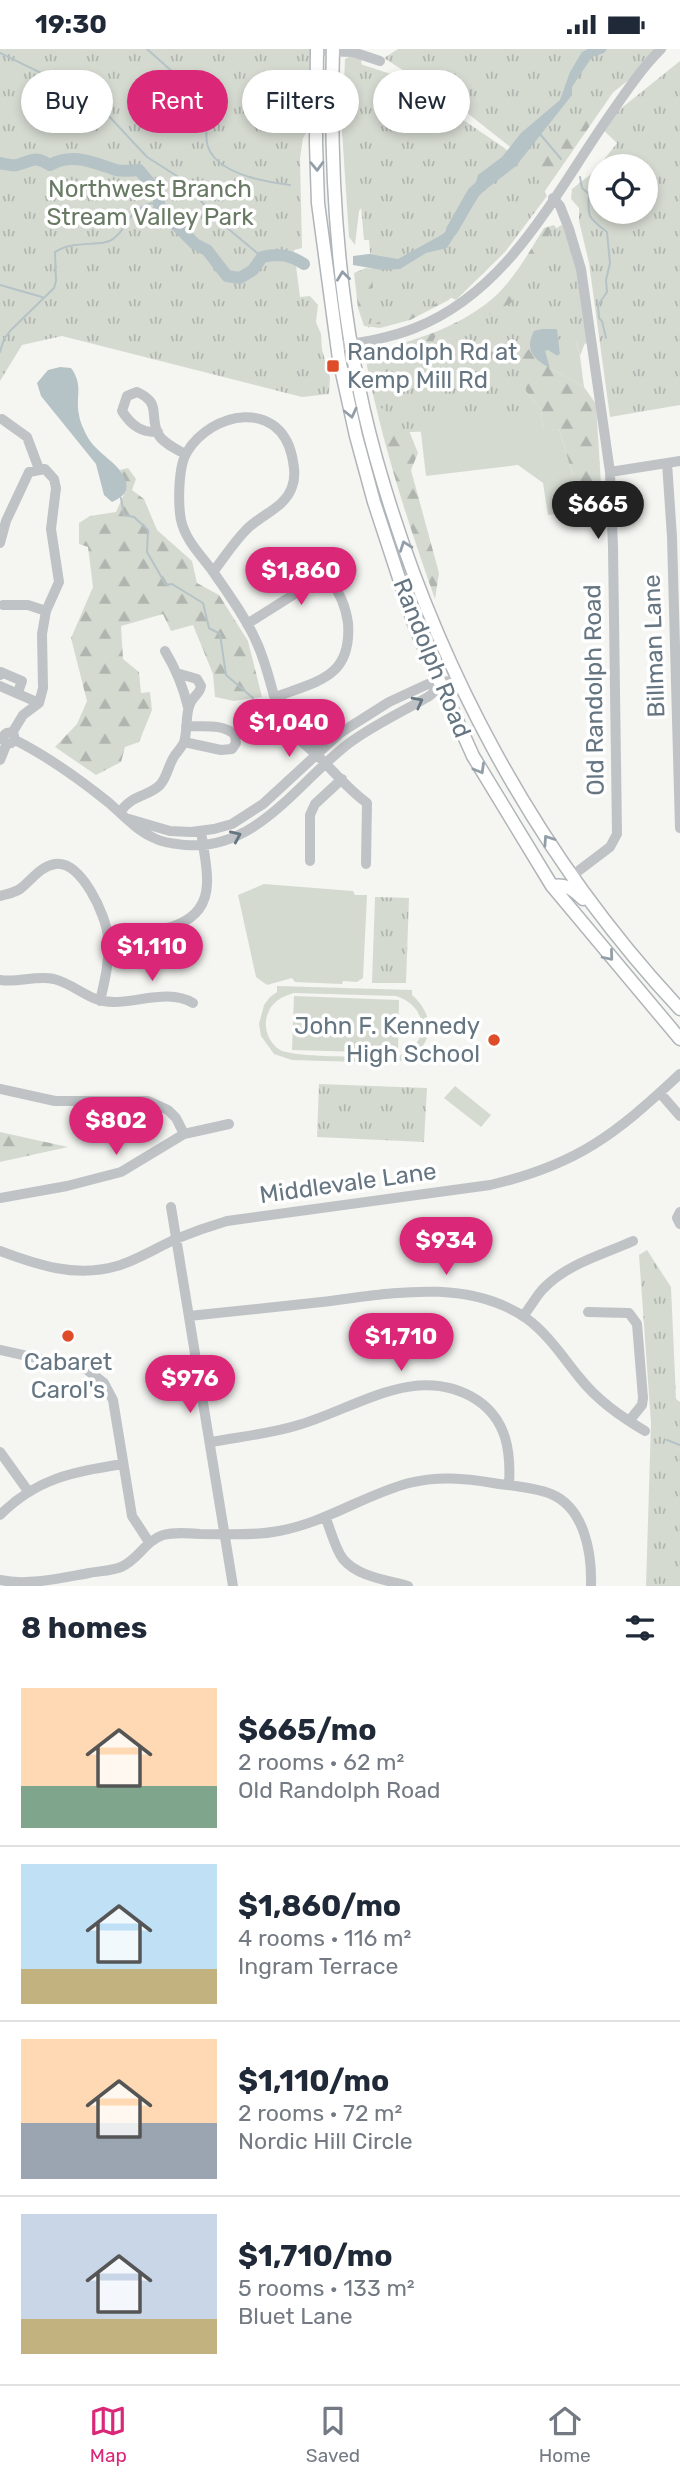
<!DOCTYPE html>
<html lang="en">
<head>
<meta charset="utf-8">
<style>
  :root { --surface:#fff; --page:#f6f6f7; --text:#1f2937; --muted:#747a83; --line:#e0e1e3; --accent:#db2777 }
  body { margin:0; font-family:Rubik,sans-serif; background:var(--page); color:var(--text); height:100vh; display:flex; flex-direction:column; font-size:26px; white-space:nowrap }
  * { box-sizing:border-box; margin:0 }
  p { font-size:23px; color:var(--muted) }
  .icon { flex:none; width:38px; height:38px; fill:none; stroke:currentColor; stroke-width:2; stroke-linecap:round; stroke-linejoin:round }
  .map { position:relative; height:1537px; overflow:hidden }
  .panel { display:flex; flex-direction:column; background:var(--surface); flex:1 }
  .panel>* { flex:none }
  .guide { position:absolute; left:21px; top:21px; width:639px; height:63px; display:flex; gap:14px }
  .controls { position:absolute; left:588px; top:105px; display:grid; gap:14px }
  .controls a { display:grid; place-items:center; width:70px; height:70px; border-radius:50%; background:var(--surface); box-shadow:0 4px 10px #0003; font-size:35px }
  .price { position:absolute; translate:-50% -60px; padding:0 16px; border-radius:24px; background:var(--accent); color:#fff; font-size:23px; line-height:46px; filter:drop-shadow(0 2px 4px #0008) }
  .price::after { content:''; position:absolute; left:50%; top:42px; width:21px; height:16px; margin-left:-10px; background:inherit; clip-path:polygon(0 0,100% 0,50% 100%) }
  .price.current { background:#222; color:#fff }
  ul { padding:0; list-style:none }
  li { display:flex; align-items:center; gap:21px; height:175px; padding:0 21px }
  li+li { border-top:2px solid var(--line) }
  li span { display:grid; place-items:center; flex:none; width:196px; height:140px; border-radius:0px; color:#555 }
  li>.icon { margin-inline-start:auto }
  span .icon { width:84px; height:84px; fill:#fffc; stroke-width:1 }
  li b { font-size:30px }
  h2 { display:flex; justify-content:space-between; align-items:center; height:84px; padding:0 21px; font-size:30px }
  .tag { padding:0 24px; border-radius:32px; background:var(--surface); box-shadow:0 4px 10px #0003; font-size:24px; line-height:63px }
  .tag.current { background:var(--accent); color:#fff }
  .status { display:flex; justify-content:space-between; align-items:center; height:49px; padding:0 35px; background:var(--surface); direction:ltr }
  .status svg { height:19px; fill:currentColor }
  .dock { display:flex; justify-content:space-around; align-items:center; height:98px; border-top:2px solid var(--line); background:var(--surface); font-size:19px; color:var(--muted) }
  .dock a { display:grid; justify-items:center; gap:4px }
  .dock .current { color:var(--accent) }
  .map>svg:first-child { display:block }
  .grass { fill:#d5dad1; fill-rule:evenodd }
  .forest { fill:url(#forest-firs) }
  .park { fill:url(#park-tufts); fill-rule:evenodd }
  .water { fill:#b5c2c6 }
  .lines { fill:none; stroke-linecap:round; stroke-linejoin:round }
  .stream { stroke:#b5c2c6; stroke-width:2 }
  .river { stroke:#b5c2c6; stroke-width:12 }
  .major-casing { stroke:#b0b5b9; stroke-width:15 }
  .minor { stroke:#bfc3c6; stroke-width:10 }
  .major { stroke:#fff; stroke-width:12 }
  .oneway { stroke:#939fa8 }
  .oneway2 { stroke:#657682 }
  .poi-dot { fill:#de4c29; stroke:#fff; stroke-width:2.5 }
  .labels { text-anchor:middle; stroke-width:7; stroke-linejoin:round; paint-order:stroke }
  .park-label { font-size:24px; fill:#697a64; stroke:#fff }
  .poi-label { font-size:24px; fill:#657682; stroke:#fff; text-anchor:start }
  .street-label { font-size:24px; fill:#657682; stroke:#fff }
</style>
</head>
<body>
<div class="status"><b>19:30</b><svg viewBox="0 0 49 12"><path d="M0 12V9h3v3zM5 12V6h3v6zM10 12V3h3v9zM15 12V0h3v12zM26 1h20v11H26zM47 4h2v5h-2z"/></svg></div>
<div class="map">
<svg width="680" height="1537" viewBox="0 0 680 1537">
  <defs>
    <pattern id="forest-firs" width="22" height="20" patternUnits="userSpaceOnUse" patternTransform="scale(1.75)"><rect width="22" height="20" fill="#d5dad1"/><path d="M5 1l3.5 6h-7zM16 11l3.5 6h-7z" fill="#b0b5af"/></pattern>
    <pattern id="park-tufts" width="24" height="20" patternUnits="userSpaceOnUse" patternTransform="scale(1.75)"><rect width="24" height="20" fill="#d5dad1"/><path d="M3 7l-1-3M5 7V3M7 7l1-3M15 17l-1-3M17 17v-4M19 17l1-3" fill="none" stroke="#b0b5af"/></pattern>
  </defs>
  <rect width="100%" height="100%" fill="#f5f5f2"/>
  <!-- grass -->
  <path class="grass" d="M 351,7 L 361,9 L 374,144 L 359,162 L 355,196 L 349,188 L 342,82 L 345,10 Z
    M 546,252 L 548,268 L 571,273 L 580,307 L 584,338 L 550,319 L 544,302 L 548,301 L 557,307 L 560,305 L 556,280 L 534,282 L 529,291 L 520,288 L 505,309 L 517,331 L 541,361 L 543,381 L 559,380 L 573,427 L 573,464 L 548,466 L 543,434 L 518,416 L 426,427 L 418,359 L 505,338 L 490,316 L 491,286 L 502,262 L 528,253 Z
    M 264,835 L 353,842 L 355,846 L 367,846 L 363,929 L 357,933 L 343,932 L 342,935 L 295,933 L 292,929 L 267,936 L 256,928 L 238,846 Z
    M 277,937 L 412,941 L 412,946 C 442,972 430,1009 391,1014 L 292,1011 L 274,1005 L 261,987 L 259,975 L 264,956 L 270,948 L 277,943 ZM 294,944 L 396,947 C 428,957 432,994 399,1007 C 379,1008 295,1009 280,1001 C 269,994 263,979 267,967 C 271,953 281,948 294,944 Z
    M 294,947 L 399,951 L 398,1004 L 292,1001 Z
    M 455,1037 L 491,1066 L 481,1078 L 444,1049 Z"/>
  <!-- forest -->
  <path class="forest" d="M 616,39 L 518,181 L 483,225 L 447,252 L 410,271 L 380,279 L 364,277 L 358,259 L 354,224 L 366,219 L 382,221 L 460,177 L 535,95 Z
    M 554,176 L 568,194 L 588,286 L 580,307 L 571,273 L 399,357 L 418,404 L 411,421 L 439,524 L 435,550 C 407,471 382,394 366,312 L 369,303 C 413,292 456,280 492,250 C 514,231 529,203 544,179 Z
    M 520,288 L 550,319 L 584,338 L 596,355 L 603,467 L 573,464 L 573,427 L 559,380 L 543,382 L 541,361 L 517,331 L 505,309 Z
    M 128,419 L 136,430 L 132,441 L 144,450 L 157,481 L 192,512 L 197,534 L 219,546 L 248,592 L 262,648 L 234,652 L 215,648 L 213,625 L 193,576 L 171,582 L 163,565 L 121,577 L 123,610 L 139,623 L 141,644 L 150,643 L 152,661 L 139,693 L 125,698 L 121,713 L 96,726 L 55,698 L 77,675 L 87,652 L 71,589 L 93,538 L 88,498 L 79,495 L 79,474 L 90,467 L 116,463 C 124,445 130,440 120,421 Z
    M 0,1083 L 68,1098 L 0,1113 Z"/>
  <!-- park -->
  <path class="park" d="M 0,0 L 312,0 L 310,78 L 303,89 L 300,110 L 302,199 L 294,201 L 300,248 L 310,247 L 318,256 L 316,273 L 321,285 L 322,301 L 330,328 L 329,345 L 302,348 L 62,287 L 22,296 L 0,332 Z
    M 398,0 L 667,0 L 528,112 L 457,56 L 384,9 Z
    M 680,12 L 680,356 L 610,368 L 589,214 L 579,172 L 579,159 L 571,150 L 572,140 L 595,122 L 617,94 L 599,77 ZM 600,117 L 646,117 L 646,163 L 600,163 Z
    M 357,14 L 400,28 L 503,98 L 520,111 L 540,133 L 547,147 L 505,203 L 456,251 L 444,245 L 435,255 L 414,265 L 389,267 L 368,279 L 367,241 L 373,239 L 369,191 L 364,191 L 356,102 L 351,80 L 347,20 Z
    M 561,176 L 570,180 L 593,296 C 558,290 534,280 517,319 L 525,332 L 528,367 L 438,372 L 438,382 L 386,384 L 381,364 L 386,362 L 384,359 L 380,360 L 368,324 L 375,310 C 405,311 418,312 436,287 L 461,284 L 474,274 L 511,254 L 540,210 L 550,184 Z
    M 375,848 L 409,849 L 406,934 L 372,934 Z
    M 319,1035 L 427,1039 L 424,1093 L 317,1088 Z
    M 647,1201 L 671,1238 L 676,1350 L 680,1353 L 680,1537 L 646,1537 L 651,1374 L 639,1206 Z"/>
  <!-- water -->
  <path class="water" d="M 588,0 L 607,0 L 604,4 L 592,8 L 572,38 L 572,46 L 516,117 L 480,145 L 447,199 L 426,204 L 400,220 L 382,221 L 353,216 L 353,207 L 369,205 L 398,210 L 443,185 L 469,157 L 478,126 L 502,108 L 521,84 L 560,51 L 570,23 L 582,3 Z
    M 542,280 L 557,280 L 560,305 L 557,307 L 548,301 L 545,302 L 550,319 C 534,311 524,301 534,282 Z
    M 60,318 L 71,319 C 84,337 75,347 79,366 C 80,373 84,381 87,387 C 96,405 121,414 126,433 C 129,444 120,449 112,453 L 104,446 L 96,415 L 41,347 L 37,334 L 48,321 Z"/>
  <g class="lines">
    <!-- stream -->
    <path class="stream" d="M 147,0 L 175,25 L 175,33 L 186,43 L 208,54 C 208,65 204,89 208,98 C 218,125 265,133 290,136
      M 0,4 L 92,49 L 147,108 L 180,129 L 220,173 L 262,208
      M 540,85 L 561,110
      M 0,120 L 4,114
      M 580,128 L 582,139 L 589,145 C 587,169 589,169 607,183 L 610,214 L 606,231 L 607,243 L 598,256 L 599,269 L 602,272 L 606,289
      M 0,236 L 42,248
      M 0,303 L 4,290 L 10,282 L 54,239 L 56,232 L 55,203 C 75,190 101,199 113,190 C 130,178 125,162 152,154 L 159,159
      M 121,449 L 124,466 L 134,468 L 148,481 L 147,503 L 166,536 L 172,535 L 203,554 L 209,579 L 220,585 L 226,626 L 253,649
      M 667,1391 L 680,1396"/>
    <!-- river -->
    <path class="river" d="M 0,114 C 5,115 12,117 17,116 C 33,112 33,106 50,116 C 73,103 94,114 116,121 C 123,123 132,121 139,121 L 159,145 L 159,159 L 195,195 L 207,201 L 227,227 L 240,229 L 253,221 L 262,208 C 279,204 290,206 304,215
      M 452,181 L 473,144 L 485,133"/>
    <!-- major casing -->
    <g class="major-casing">
      <path id="major" d="M 317,0 L 316,94 L 318,154 L 339,310 L 356,387 L 374,453 L 415,578 L 473,707 L 552,837 L 680,990
        M 333,0 C 329,136 339,277 376,409 C 433,613 535,805 680,960
        M 552,837 C 567,835 573,840 583,850"/>
    </g>
    <!-- minor -->
    <path class="minor" d="M 317,2 L 353,3 L 380,12
      M 553,149 L 560,157 L 569,180 L 581,220 L 610,423 L 613,498 L 617,785 L 610,798 L 573,826
      M 337,297 C 363,293 390,289 415,279 C 506,243 551,152 603,76 C 621,50 639,22 661,0
      M 2,370 L 27,388 L 39,420
      M 158,383 C 141,384 131,376 122,362 L 127,347 L 137,343 C 162,354 149,366 158,385 C 163,394 176,400 185,405
      M 667,414 L 672,488 L 680,779
      M 610,423 L 680,412
      M 0,494 L 6,472 L 29,423 L 45,420 L 54,430 L 56,439 L 51,480 L 59,533 L 46,562 L 42,585 L 43,639 L 39,654 L 23,666 L 12,684
      M 213,523 C 224,509 234,493 246,481 C 260,466 285,459 292,438 C 296,428 294,417 292,407 C 279,350 212,362 187,403 C 178,417 178,455 181,471 C 186,493 202,507 214,524 C 229,546 246,569 256,592 C 267,615 271,640 279,663 C 287,684 306,695 321,710 C 336,725 350,742 367,754 L 366,815
      M 3,556 L 28,556 L 46,562
      M 247,575 L 312,534 L 331,534 C 341,545 346,560 348,574 C 352,629 317,632 276,648
      M 165,602 C 177,622 183,637 188,658
      M 0,626 L 1,623 L 22,632 L 18,643
      M 0,637 L 39,654
      M 276,648 C 295,663 311,682 316,705
      M3.5 689a5.5 5.5 0 1 1 11 0a5.5 5.5 0 1 1-11 0Z
      M 15,691 C 49,708 78,729 108,753 C 123,766 136,781 154,789 C 163,794 175,795 185,796 C 257,802 297,734 348,695 C 372,677 400,664 426,649 C 433,646 436,639 442,635 C 446,633 452,631 457,629
      M 184,693 L 221,701 L 232,700 L 236,694 L 235,686 C 223,674 202,678 186,677
      M 0,711 L 7,694
      M 120,763 C 134,744 146,749 160,736 C 168,727 168,716 175,706 C 178,702 182,698 184,693 C 188,681 185,666 190,655 C 193,647 200,645 201,637 L 197,630 L 180,625
      M 129,770 L 170,782 L 191,783 L 214,780 L 232,775 L 263,755 L 340,684 L 389,653 L 428,635 L 440,636
      M 310,812 L 310,766 L 315,755 L 342,730
      M 0,847 C 7,845 14,844 20,840 C 32,831 39,818 55,815 C 81,811 106,866 108,888 C 110,911 105,931 100,952
      M 108,885 C 144,882 205,886 207,835 C 208,818 203,799 201,782
      M 0,931 C 18,934 36,926 54,930 C 77,936 88,953 114,953 C 139,953 170,940 193,954
      M 0,1040 L 55,1052 L 148,1052 L 168,1061 L 176,1069 L 184,1085
      M 660,1044 L 680,1067
      M 0,1149 L 67,1137 L 121,1123 L 184,1085 L 229,1075
      M 171,1158 L 233,1537
      M 680,1163 L 677,1169 L 680,1175
      M 0,1202 C 37,1216 76,1229 117,1217 C 137,1211 156,1199 176,1190 C 193,1183 210,1177 227,1172 L 490,1136 C 577,1116 616,1085 680,1025
      M 588,1263 L 629,1264 L 637,1275 L 643,1349 L 642,1356 L 629,1372
      M 189,1267 C 234,1262 278,1258 322,1253 C 389,1245 465,1228 526,1269 C 548,1285 562,1307 579,1328 C 597,1351 620,1367 645,1382
      M 523,1267 C 530,1259 535,1249 542,1241 C 566,1215 602,1206 633,1192
      M 0,1301 L 86,1320 L 104,1334 L 113,1351 L 132,1467 L 149,1493
      M 211,1393 C 238,1388 268,1385 295,1377 C 354,1361 416,1312 477,1351 C 507,1371 511,1403 509,1436
      M 0,1403 L 28,1442
      M 0,1466 C 37,1429 73,1423 123,1415
      M 326,1470 C 331,1482 335,1499 343,1510 C 358,1528 387,1531 408,1537
      M 0,1531 C 28,1537 61,1529 89,1524 C 99,1522 111,1522 121,1518 C 138,1511 145,1492 163,1486 C 174,1483 187,1484 200,1485 C 226,1485 253,1487 279,1482 C 327,1473 364,1446 409,1434 C 437,1427 464,1429 493,1434 C 512,1437 533,1438 551,1445 C 585,1459 592,1505 591,1537"/>
    <!-- major -->
    <use href="#major" class="major"/>
  </g>
  <!-- one-way arrows -->
  <defs><path id="oneway-chevron" d="M-2-3.5L2.5 0L-2 3.5" fill="none" stroke-width="1.6" stroke-linecap="round" stroke-linejoin="round" transform="scale(1.75)"/></defs>
  <g class="oneway">
    <use href="#oneway-chevron" transform="translate(317 117) rotate(88)"/>
    <use href="#oneway-chevron" transform="translate(343 227) rotate(-97)"/>
    <use href="#oneway-chevron" transform="translate(351 364) rotate(77)"/>
    <use href="#oneway-chevron" transform="translate(405 497) rotate(-110)"/>
    <use href="#oneway-chevron" transform="translate(480 720) rotate(60)"/>
    <use href="#oneway-chevron" transform="translate(548 791) rotate(-124)"/>
    <use href="#oneway-chevron" transform="translate(609 907) rotate(50)"/>
  </g>
  <g class="oneway2">
    <use href="#oneway-chevron" transform="translate(418 653) rotate(-28)"/>
    <use href="#oneway-chevron" transform="translate(236 787) rotate(-24)"/>
  </g>
  <!-- markers -->
  <g class="poi-dot">
    <rect x="326" y="310" width="14" height="14" rx="3.5"/>
    <circle cx="494" cy="991" r="7"/>
    <circle cx="68" cy="1287" r="7"/>
  </g>
  <g class="labels">
    <!-- park labels -->
    <g class="park-label">
      <text x="150" y="148">Northwest Branch<tspan x="150" dy="28">Stream Valley Park</tspan></text>
    </g>
    <!-- poi labels -->
    <g class="poi-label">
      <text x="347" y="311">Randolph Rd at<tspan x="347" dy="28">Kemp Mill Rd</tspan></text>
      <text x="480" y="985" text-anchor="end">John F. Kennedy<tspan x="480" dy="28">High School</tspan></text>
      <text x="68" y="1321" text-anchor="middle">Cabaret<tspan x="68" dy="28">Carol's</tspan></text>
    </g>
    <!-- street labels -->
    <g class="street-label">
      <text transform="translate(654 597) rotate(-92)" y="8">Billman Lane</text>
      <text transform="translate(432 609) rotate(68)" y="8">Randolph Road</text>
      <text transform="translate(594 641) rotate(-91)" y="8">Old Randolph Road</text>
      <text transform="translate(348 1134) rotate(-8)" y="8">Middlevale Lane</text>
    </g>
  </g>
</svg>
<div class="controls">
<a><svg class="icon" aria-label="locate" viewBox="0 0 24 24"><circle cx="12" cy="12" r="6"/><path d="M12 2v4M12 18v4M2 12h4M18 12h4"/></svg></a>
</div>
<b class="price current" style="left:598px;top:492px">$665</b>
<b class="price" style="left:301px;top:558px">$1,860</b>
<b class="price" style="left:289px;top:710px">$1,040</b>
<b class="price" style="left:152px;top:934px">$1,110</b>
<b class="price" style="left:116px;top:1108px">$802</b>
<b class="price" style="left:446px;top:1228px">$934</b>
<b class="price" style="left:401px;top:1324px">$1,710</b>
<b class="price" style="left:190px;top:1366px">$976</b>
<div class="guide">
<a class="tag">Buy</a>
<a class="tag current">Rent</a>
<a class="tag">Filters</a>
<a class="tag">New</a>
</div>
</div>
<section class="panel">
<h2>8 homes<svg class="icon" aria-label="filters" viewBox="0 0 24 24"><path d="M4 7h16M4 17h16"/><circle cx="9" cy="7" r="2"/><circle cx="15" cy="17" r="2"/></svg></h2>
<ul>
<li><span style="background:linear-gradient(#ffd9b3 70%,#7fa58c 0)"><svg class="icon" aria-label="home" viewBox="0 0 24 24"><path d="M3 11l9-7 9 7M6 9v11h12V9"/></svg></span><div><b>$665/mo</b><p>2 rooms · 62 m²</p><p>Old Randolph Road</p></div></li>
<li><span style="background:linear-gradient(#bfe0f5 75%,#c2b280 0)"><svg class="icon" aria-label="home" viewBox="0 0 24 24"><path d="M3 11l9-7 9 7M6 9v11h12V9"/></svg></span><div><b>$1,860/mo</b><p>4 rooms · 116 m²</p><p>Ingram Terrace</p></div></li>
<li><span style="background:linear-gradient(#ffd9b3 60%,#9aa5b1 0)"><svg class="icon" aria-label="home" viewBox="0 0 24 24"><path d="M3 11l9-7 9 7M6 9v11h12V9"/></svg></span><div><b>$1,110/mo</b><p>2 rooms · 72 m²</p><p>Nordic Hill Circle</p></div></li>
<li><span style="background:linear-gradient(#c9d6e8 75%,#c2b280 0)"><svg class="icon" aria-label="home" viewBox="0 0 24 24"><path d="M3 11l9-7 9 7M6 9v11h12V9"/></svg></span><div><b>$1,710/mo</b><p>5 rooms · 133 m²</p><p>Bluet Lane</p></div></li>
</ul>
</section>
<nav class="dock">
<a class="current"><svg class="icon" aria-label="map" viewBox="0 0 24 24"><path d="M3 6l6-2 6 2 6-2v14l-6 2-6-2-6 2zM9 4v14M15 6v14"/></svg>Map</a>
<a><svg class="icon" aria-label="saved" viewBox="0 0 24 24"><path d="M7 4h10v16l-5-4-5 4z"/></svg>Saved</a>
<a><svg class="icon" aria-label="home" viewBox="0 0 24 24"><path d="M3 11l9-7 9 7M6 9v11h12V9"/></svg>Home</a>
</nav>
</body>
</html>
